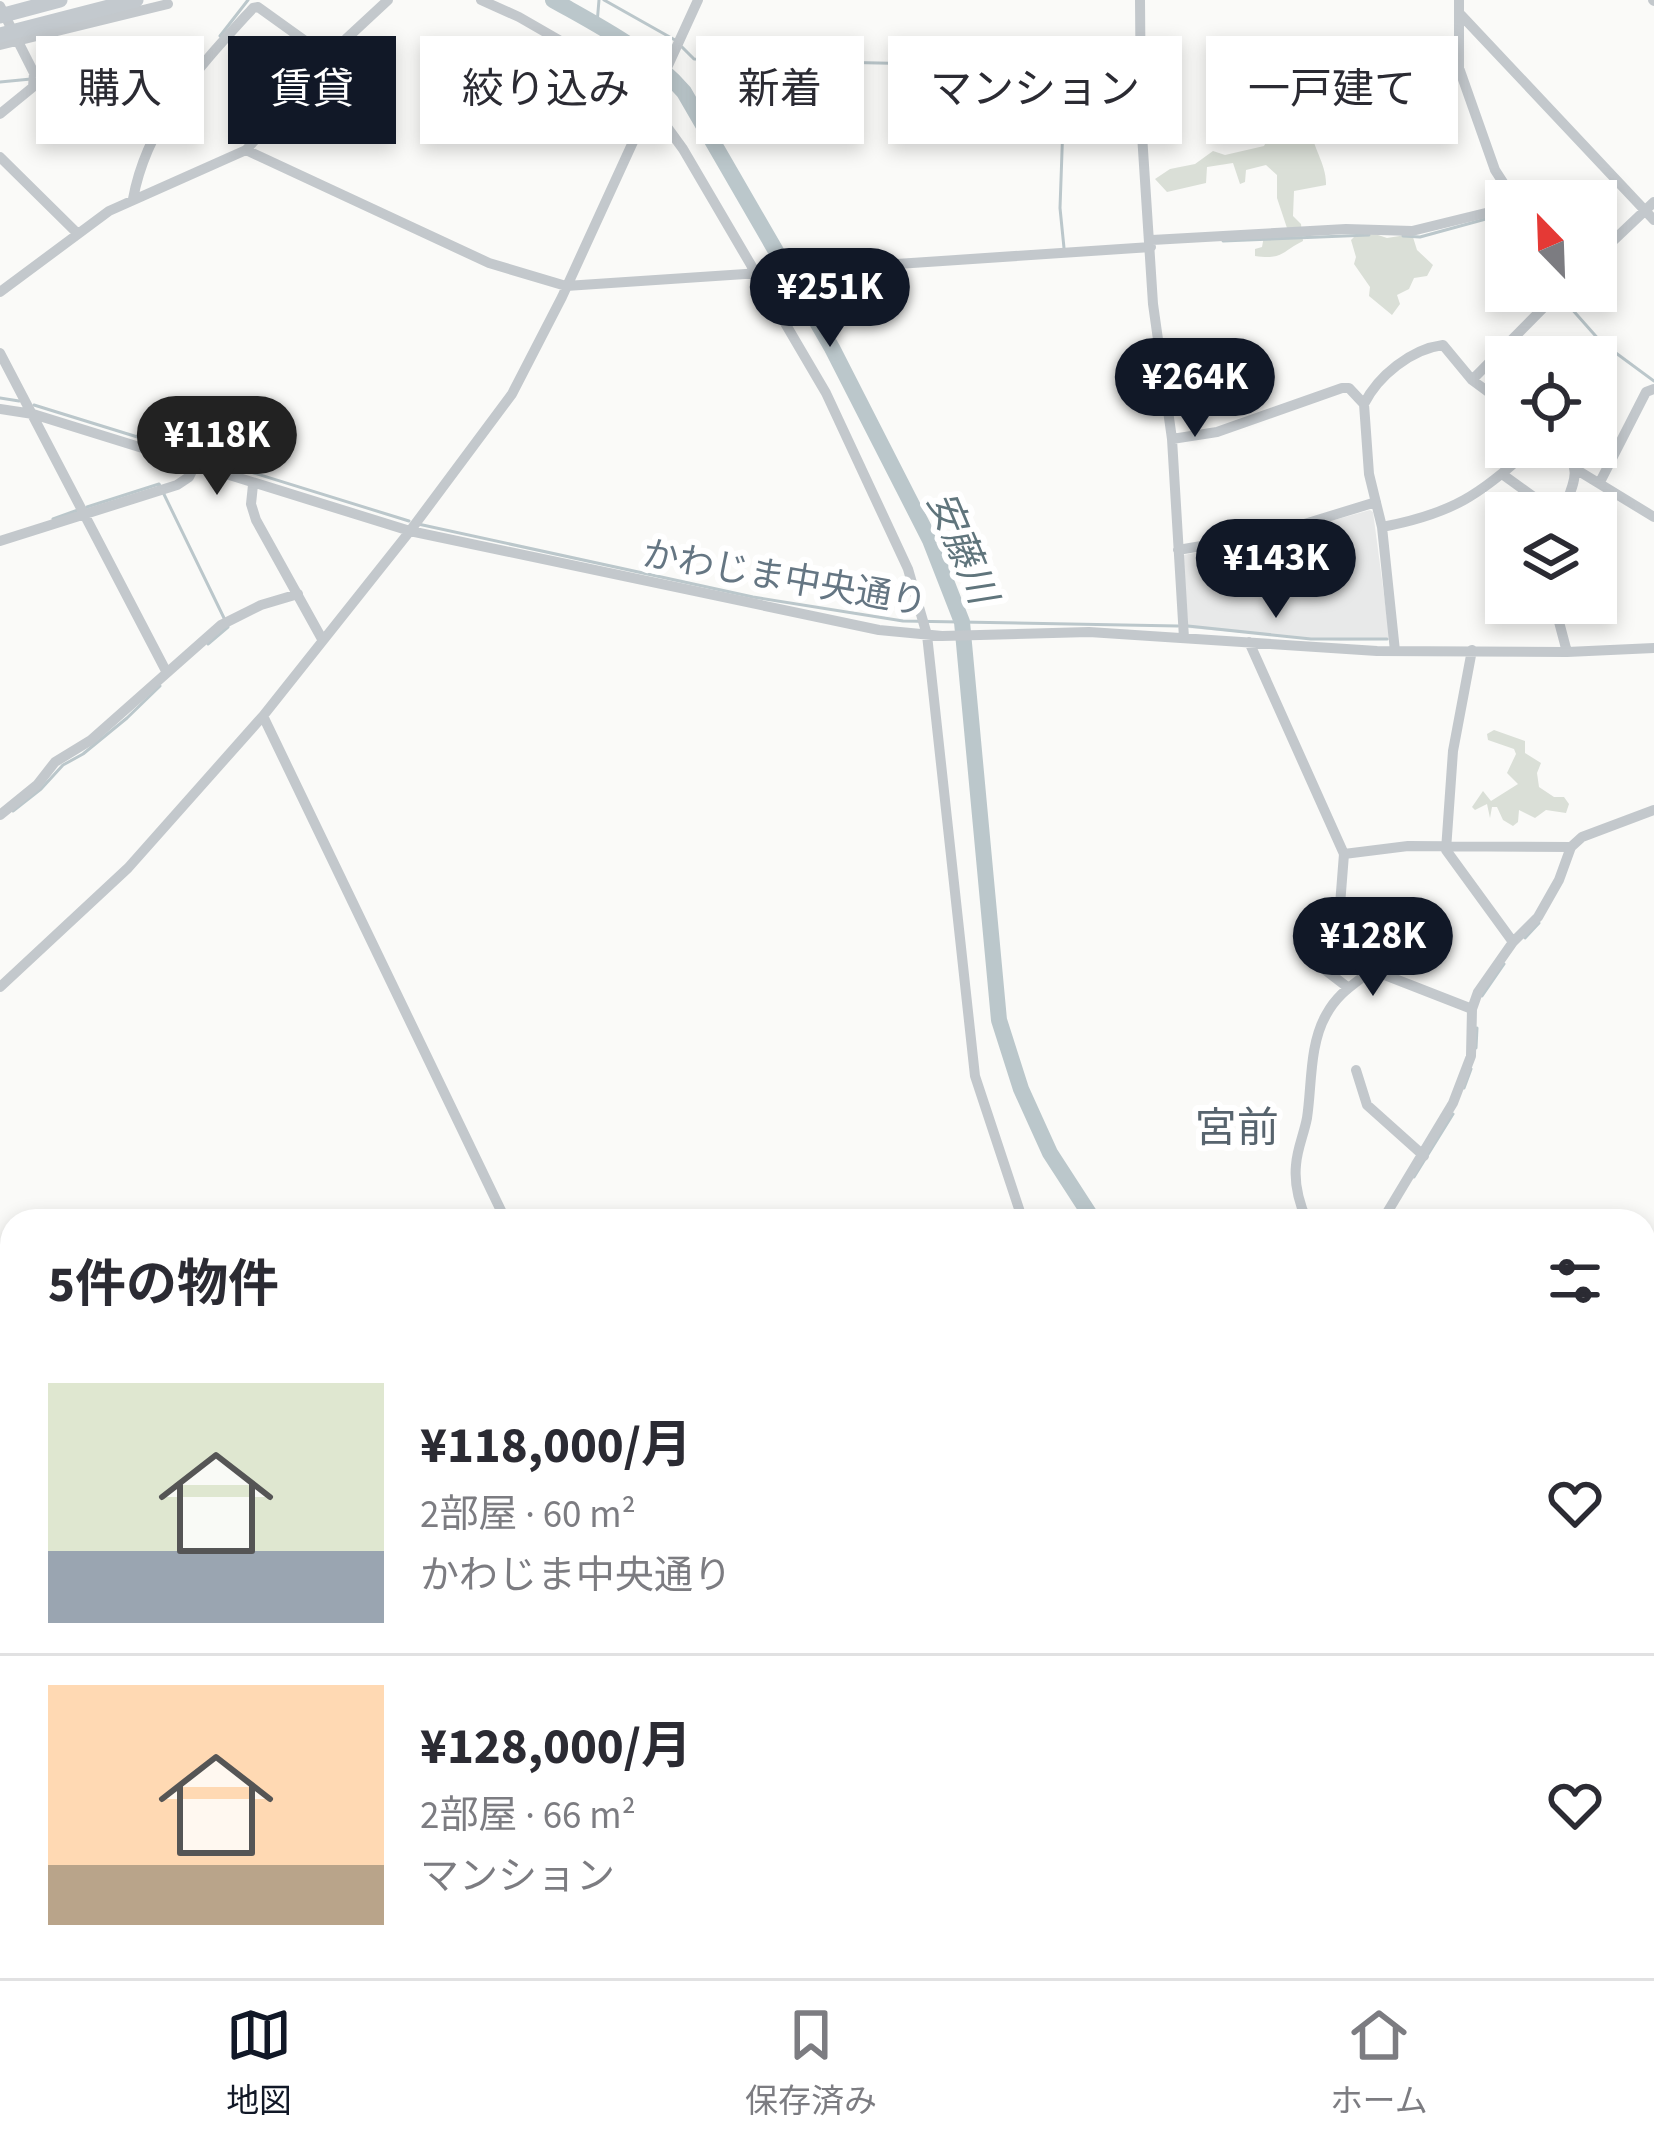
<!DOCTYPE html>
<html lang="ja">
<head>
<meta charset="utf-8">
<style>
  :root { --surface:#fff; --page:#f7f7f7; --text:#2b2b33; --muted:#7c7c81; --line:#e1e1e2; --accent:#111827 }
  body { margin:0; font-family:"Source Sans 3","Noto Sans JP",sans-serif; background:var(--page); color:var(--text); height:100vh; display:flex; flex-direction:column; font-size:45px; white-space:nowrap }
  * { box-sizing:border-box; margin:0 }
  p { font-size:39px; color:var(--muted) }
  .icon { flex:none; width:66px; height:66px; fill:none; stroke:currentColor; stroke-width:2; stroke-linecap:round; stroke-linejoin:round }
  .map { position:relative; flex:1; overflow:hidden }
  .details { position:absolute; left:0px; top:1209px; width:1656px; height:771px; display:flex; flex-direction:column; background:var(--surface); border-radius:36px 36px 0 0; box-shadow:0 6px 18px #0003 }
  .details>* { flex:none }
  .guide { position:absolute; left:36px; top:36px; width:1584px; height:108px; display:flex; gap:24px }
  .needle { width:78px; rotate:337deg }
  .fabs { position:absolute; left:1485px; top:180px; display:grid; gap:24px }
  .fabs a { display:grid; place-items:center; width:132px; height:132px; border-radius:0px; background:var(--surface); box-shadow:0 6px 18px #0003; font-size:60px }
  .price { position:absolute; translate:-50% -102px; padding:0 27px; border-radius:42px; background:var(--accent); color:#fff; font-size:39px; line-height:78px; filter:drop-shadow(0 3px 6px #0008) }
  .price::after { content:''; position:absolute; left:50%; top:72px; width:36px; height:27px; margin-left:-18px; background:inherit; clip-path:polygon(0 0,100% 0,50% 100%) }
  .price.active { background:#222; color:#fff }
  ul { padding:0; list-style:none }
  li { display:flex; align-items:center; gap:36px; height:300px; padding:0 48px }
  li+li { border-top:3px solid var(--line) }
  li span { display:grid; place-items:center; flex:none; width:336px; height:240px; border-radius:0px; color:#555 }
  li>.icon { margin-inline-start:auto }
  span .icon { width:144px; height:144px; fill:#fffc; stroke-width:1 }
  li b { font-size:51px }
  h2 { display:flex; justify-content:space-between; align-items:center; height:144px; padding:0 48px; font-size:51px }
  .tag { padding:0 42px; border-radius:0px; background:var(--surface); box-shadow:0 6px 18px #0003; font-size:42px; line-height:108px }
  .tag.active { background:var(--accent); color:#fff }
  .tab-bar { display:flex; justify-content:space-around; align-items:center; height:168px; border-top:3px solid var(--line); background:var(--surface); font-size:33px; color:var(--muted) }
  .tab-bar a { display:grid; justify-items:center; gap:6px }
  .tab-bar .active { color:var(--accent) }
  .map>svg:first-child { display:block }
  .built { fill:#e8e9e9 }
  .green { fill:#dadfd7 }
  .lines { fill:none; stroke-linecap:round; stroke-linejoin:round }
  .stream { stroke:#bbc7cb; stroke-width:3 }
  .river { stroke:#bbc7cb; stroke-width:16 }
  .minor { stroke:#c3c8cc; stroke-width:10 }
  .major { stroke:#c3c9ce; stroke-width:12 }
  .highway { stroke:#c3c9ce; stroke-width:15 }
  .labels { text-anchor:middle; stroke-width:12; stroke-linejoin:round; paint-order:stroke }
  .street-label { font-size:36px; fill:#657683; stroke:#fff }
  .water-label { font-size:39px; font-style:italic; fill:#60757c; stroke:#fff }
  .quarter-label { font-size:42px; fill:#57646e; stroke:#fff }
</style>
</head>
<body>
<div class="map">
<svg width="1654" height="1978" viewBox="0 0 1654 1978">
  <rect width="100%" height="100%" fill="#fafaf8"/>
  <!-- built -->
  <path class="built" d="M 1370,510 L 1373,512 L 1390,640 L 1340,641 L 1188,628 L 1183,555 L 1249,544 Z"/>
  <!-- green -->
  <path class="green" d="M 1288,73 L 1293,114 L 1312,123 C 1309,145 1327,162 1326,185 L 1294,191 L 1293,216 L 1301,224 L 1303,241 C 1282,251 1284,260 1255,256 L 1255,249 L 1262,247 L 1264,236 L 1289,234 L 1277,198 L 1277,175 L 1266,165 L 1246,170 L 1245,182 L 1240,184 L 1233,163 L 1207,167 L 1206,183 L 1167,192 L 1155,179 L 1170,169 L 1195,164 L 1213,151 L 1225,155 L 1264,146 L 1267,140 L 1259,76 Z
    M 1372,233 L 1387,238 L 1412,234 L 1417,250 L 1433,265 L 1427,276 L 1414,278 L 1409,289 L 1397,295 L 1400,304 L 1392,315 L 1369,296 L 1370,287 L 1354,264 L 1356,257 L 1351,240 L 1357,234 Z
    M 1494,730 L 1525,741 L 1525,753 L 1541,763 L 1537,773 L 1539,787 L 1554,797 L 1564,797 L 1569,804 L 1566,813 L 1546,810 L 1535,818 L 1519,810 L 1518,822 L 1513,826 L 1503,820 L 1497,807 L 1492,807 L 1490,818 L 1487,804 L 1475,810 L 1472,807 L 1483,791 L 1491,801 L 1518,784 L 1507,773 L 1516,754 L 1514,749 L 1488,740 L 1487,734 Z"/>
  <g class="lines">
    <!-- stream -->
    <path class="stream" d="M 604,0 L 675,40
      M 597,24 L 599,0
      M 220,36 L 248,0
      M 682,47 L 694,59 L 1065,67 L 1060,208 L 1064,248
      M 41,78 L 192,63
      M 0,82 L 31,79
      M 1403,236 L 1420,237 L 1504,214
      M 1223,241 L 1369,235
      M 1562,298 L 1601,342 L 1654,381
      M 0,398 L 19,401
      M 34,405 L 409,521
      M 87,507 L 159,484 L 224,618
      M 53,519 L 78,510
      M 418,524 L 753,597 L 903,621 L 1178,626
      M 1188,626 L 1311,639 L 1387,639
      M 208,644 L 228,627
      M 13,811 L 41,789 L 63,765 L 83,754 L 127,718 L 160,686
      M 1525,938 L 1539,923
      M 1482,996 L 1504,964
      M 1476,1048 L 1477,1028
      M 1464,1088 L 1471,1069
      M 1414,1177 L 1453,1114
      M 1644,1436 L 1654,1431
      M 0,1596 L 12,1595
      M 1644,1719 L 1654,1724
      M 0,1920 L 12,1921
      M 840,1968 L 867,1978"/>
    <!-- river -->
    <path class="river" d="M 553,0 C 599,26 649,51 684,92 L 832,348 L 930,540 L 962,622 L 999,1020 L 1021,1089 L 1050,1153 L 1094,1221
      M 1632,1968 L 1654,1978"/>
    <!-- minor -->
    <path class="minor" d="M 481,0 L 519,17 L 618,74 L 651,105 L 683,149 L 826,393 L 908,569 L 927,635 L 975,1076 L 1023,1221
      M 1140,0 L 1141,119 L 1153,304 L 1172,439 L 1184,638
      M 1459,0 L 1459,68 L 1495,170 L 1515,201
      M 1653,0 L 1654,1
      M 0,6 L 34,73 L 33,87 L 0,114
      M 1461,15 L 1654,220
      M 0,45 L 168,4
      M 34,73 L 195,58 L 203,64
      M 246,150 L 489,263 L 566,286 L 1151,247
      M 0,157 L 76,232
      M 133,199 C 147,121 202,64 253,8 L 258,7 L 329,58
      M 1152,240 L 1346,229 L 1412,231 L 1506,208
      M 1596,257 L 1654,202
      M 0,292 L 109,211 L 246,150 L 346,39 L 388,0
      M 0,353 L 166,671
      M 1472,380 L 1560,291
      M 0,409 L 33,414 L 410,531 L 879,630 L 942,636 L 1089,632 L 1377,651 L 1567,652 L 1654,648
      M 1172,439 L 1217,432 L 1342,388 L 1349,388 L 1364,404
      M 1559,447 C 1586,466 1572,487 1562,513
      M 1577,470 L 1654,517
      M 1502,474 L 1556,513
      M 1600,482 L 1646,392 L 1654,389
      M 253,485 L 251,504 L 256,520 L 322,639
      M 1382,527 C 1451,514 1481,495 1532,447
      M 0,541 L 177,485 L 189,477 L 194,467
      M 1178,550 L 1272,534 L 1376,502
      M 1554,603 L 1567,652
      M 1249,642 L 1344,854
      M 1472,650 L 1453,751 L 1446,850 L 1513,942
      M 1395,651 L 1382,527 L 1369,474 L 1364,404 C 1378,376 1411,349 1443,345 L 1472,380 L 1506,405
      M 263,716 L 506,1221
      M 0,815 L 37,785 L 55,762 L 91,740 L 221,625 L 261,605 L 298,594
      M 1346,986 L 1320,966 L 1318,912 L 1340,905 L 1344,854 L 1408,846 L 1571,847
      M 0,987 L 128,868 L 263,716 L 410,531 L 512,394 L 562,297 L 698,0
      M 1356,1070 L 1367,1105 L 1424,1156
      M 1307,1221 C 1299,1203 1294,1185 1296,1165 C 1297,1149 1304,1134 1307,1118 C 1312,1086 1309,1045 1326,1015 C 1338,993 1353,985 1372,970 L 1472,1009
      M 1382,1221 L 1453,1103 L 1471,1056 L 1472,1009 L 1478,992 L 1513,942 L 1538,917 L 1559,880 L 1571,847 L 1582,837 L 1654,810
      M 1644,1711 L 1654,1717
      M 0,1827 L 12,1827
      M 1644,1841 L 1654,1849
      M 95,1968 L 98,1978
      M 616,1968 L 620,1978
      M 868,1968 L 886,1978
      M 1519,1968 L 1534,1978
      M 352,1978 L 393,1973 L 435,1978
      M 542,1978 L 563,1968
      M 935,1978 L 939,1968
      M 1253,1978 L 1256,1968"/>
    <!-- major -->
    <path class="major" d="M 0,1369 L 12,1393
      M 287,1968 L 289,1978"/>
    <!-- highway -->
    <path class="highway" d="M 0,16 L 60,0
      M 0,35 L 136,0"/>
  </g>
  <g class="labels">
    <!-- street labels -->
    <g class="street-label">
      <text transform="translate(785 577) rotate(10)" y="13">かわじま中央通り</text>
    </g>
    <!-- water labels -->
    <g class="water-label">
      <text transform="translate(963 547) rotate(67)" y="14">安藤川</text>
    </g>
    <!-- quarter labels -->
    <g class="quarter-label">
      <text x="1237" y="1142">宮前</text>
    </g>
  </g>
</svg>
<div class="fabs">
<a><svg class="needle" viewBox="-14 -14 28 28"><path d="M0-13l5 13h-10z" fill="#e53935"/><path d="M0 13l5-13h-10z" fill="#7c7c81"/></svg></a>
<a><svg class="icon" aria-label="locate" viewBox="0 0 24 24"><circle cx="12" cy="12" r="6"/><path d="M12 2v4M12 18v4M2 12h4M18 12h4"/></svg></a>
<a><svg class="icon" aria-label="layers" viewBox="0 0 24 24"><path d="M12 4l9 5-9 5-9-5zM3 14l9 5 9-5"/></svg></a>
</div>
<b class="price" style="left:830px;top:350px">¥251K</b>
<b class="price" style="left:1195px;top:440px">¥264K</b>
<b class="price active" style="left:217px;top:498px">¥118K</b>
<b class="price" style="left:1276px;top:621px">¥143K</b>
<b class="price" style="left:1373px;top:999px">¥128K</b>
<div class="guide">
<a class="tag">購入</a>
<a class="tag active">賃貸</a>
<a class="tag">絞り込み</a>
<a class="tag">新着</a>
<a class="tag">マンション</a>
<a class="tag">一戸建て</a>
</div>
<section class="details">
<h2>5件の物件<svg class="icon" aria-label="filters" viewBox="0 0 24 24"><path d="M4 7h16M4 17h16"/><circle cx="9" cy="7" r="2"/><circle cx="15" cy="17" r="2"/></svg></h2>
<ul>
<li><span style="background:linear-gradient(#dfe7d0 70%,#9aa5b1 0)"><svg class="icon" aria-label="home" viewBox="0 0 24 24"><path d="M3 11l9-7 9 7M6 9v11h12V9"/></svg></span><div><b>¥118,000/月</b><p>2部屋 · 60 m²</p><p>かわじま中央通り</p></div><svg class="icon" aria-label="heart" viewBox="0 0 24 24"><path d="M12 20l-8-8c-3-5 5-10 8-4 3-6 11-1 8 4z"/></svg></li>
<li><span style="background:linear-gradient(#ffd9b3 75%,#b9a48a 0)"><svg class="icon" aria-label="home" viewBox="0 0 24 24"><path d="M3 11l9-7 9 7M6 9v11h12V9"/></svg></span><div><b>¥128,000/月</b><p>2部屋 · 66 m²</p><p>マンション</p></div><svg class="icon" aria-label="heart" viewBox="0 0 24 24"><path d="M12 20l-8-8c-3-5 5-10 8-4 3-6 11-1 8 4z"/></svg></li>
</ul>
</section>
</div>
<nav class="tab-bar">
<a class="active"><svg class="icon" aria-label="map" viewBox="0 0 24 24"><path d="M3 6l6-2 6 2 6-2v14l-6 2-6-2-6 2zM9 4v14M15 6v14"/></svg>地図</a>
<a><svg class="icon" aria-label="saved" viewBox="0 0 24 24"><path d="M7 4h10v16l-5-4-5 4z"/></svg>保存済み</a>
<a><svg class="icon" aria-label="home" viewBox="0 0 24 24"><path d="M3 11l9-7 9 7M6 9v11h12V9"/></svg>ホーム</a>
</nav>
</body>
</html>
